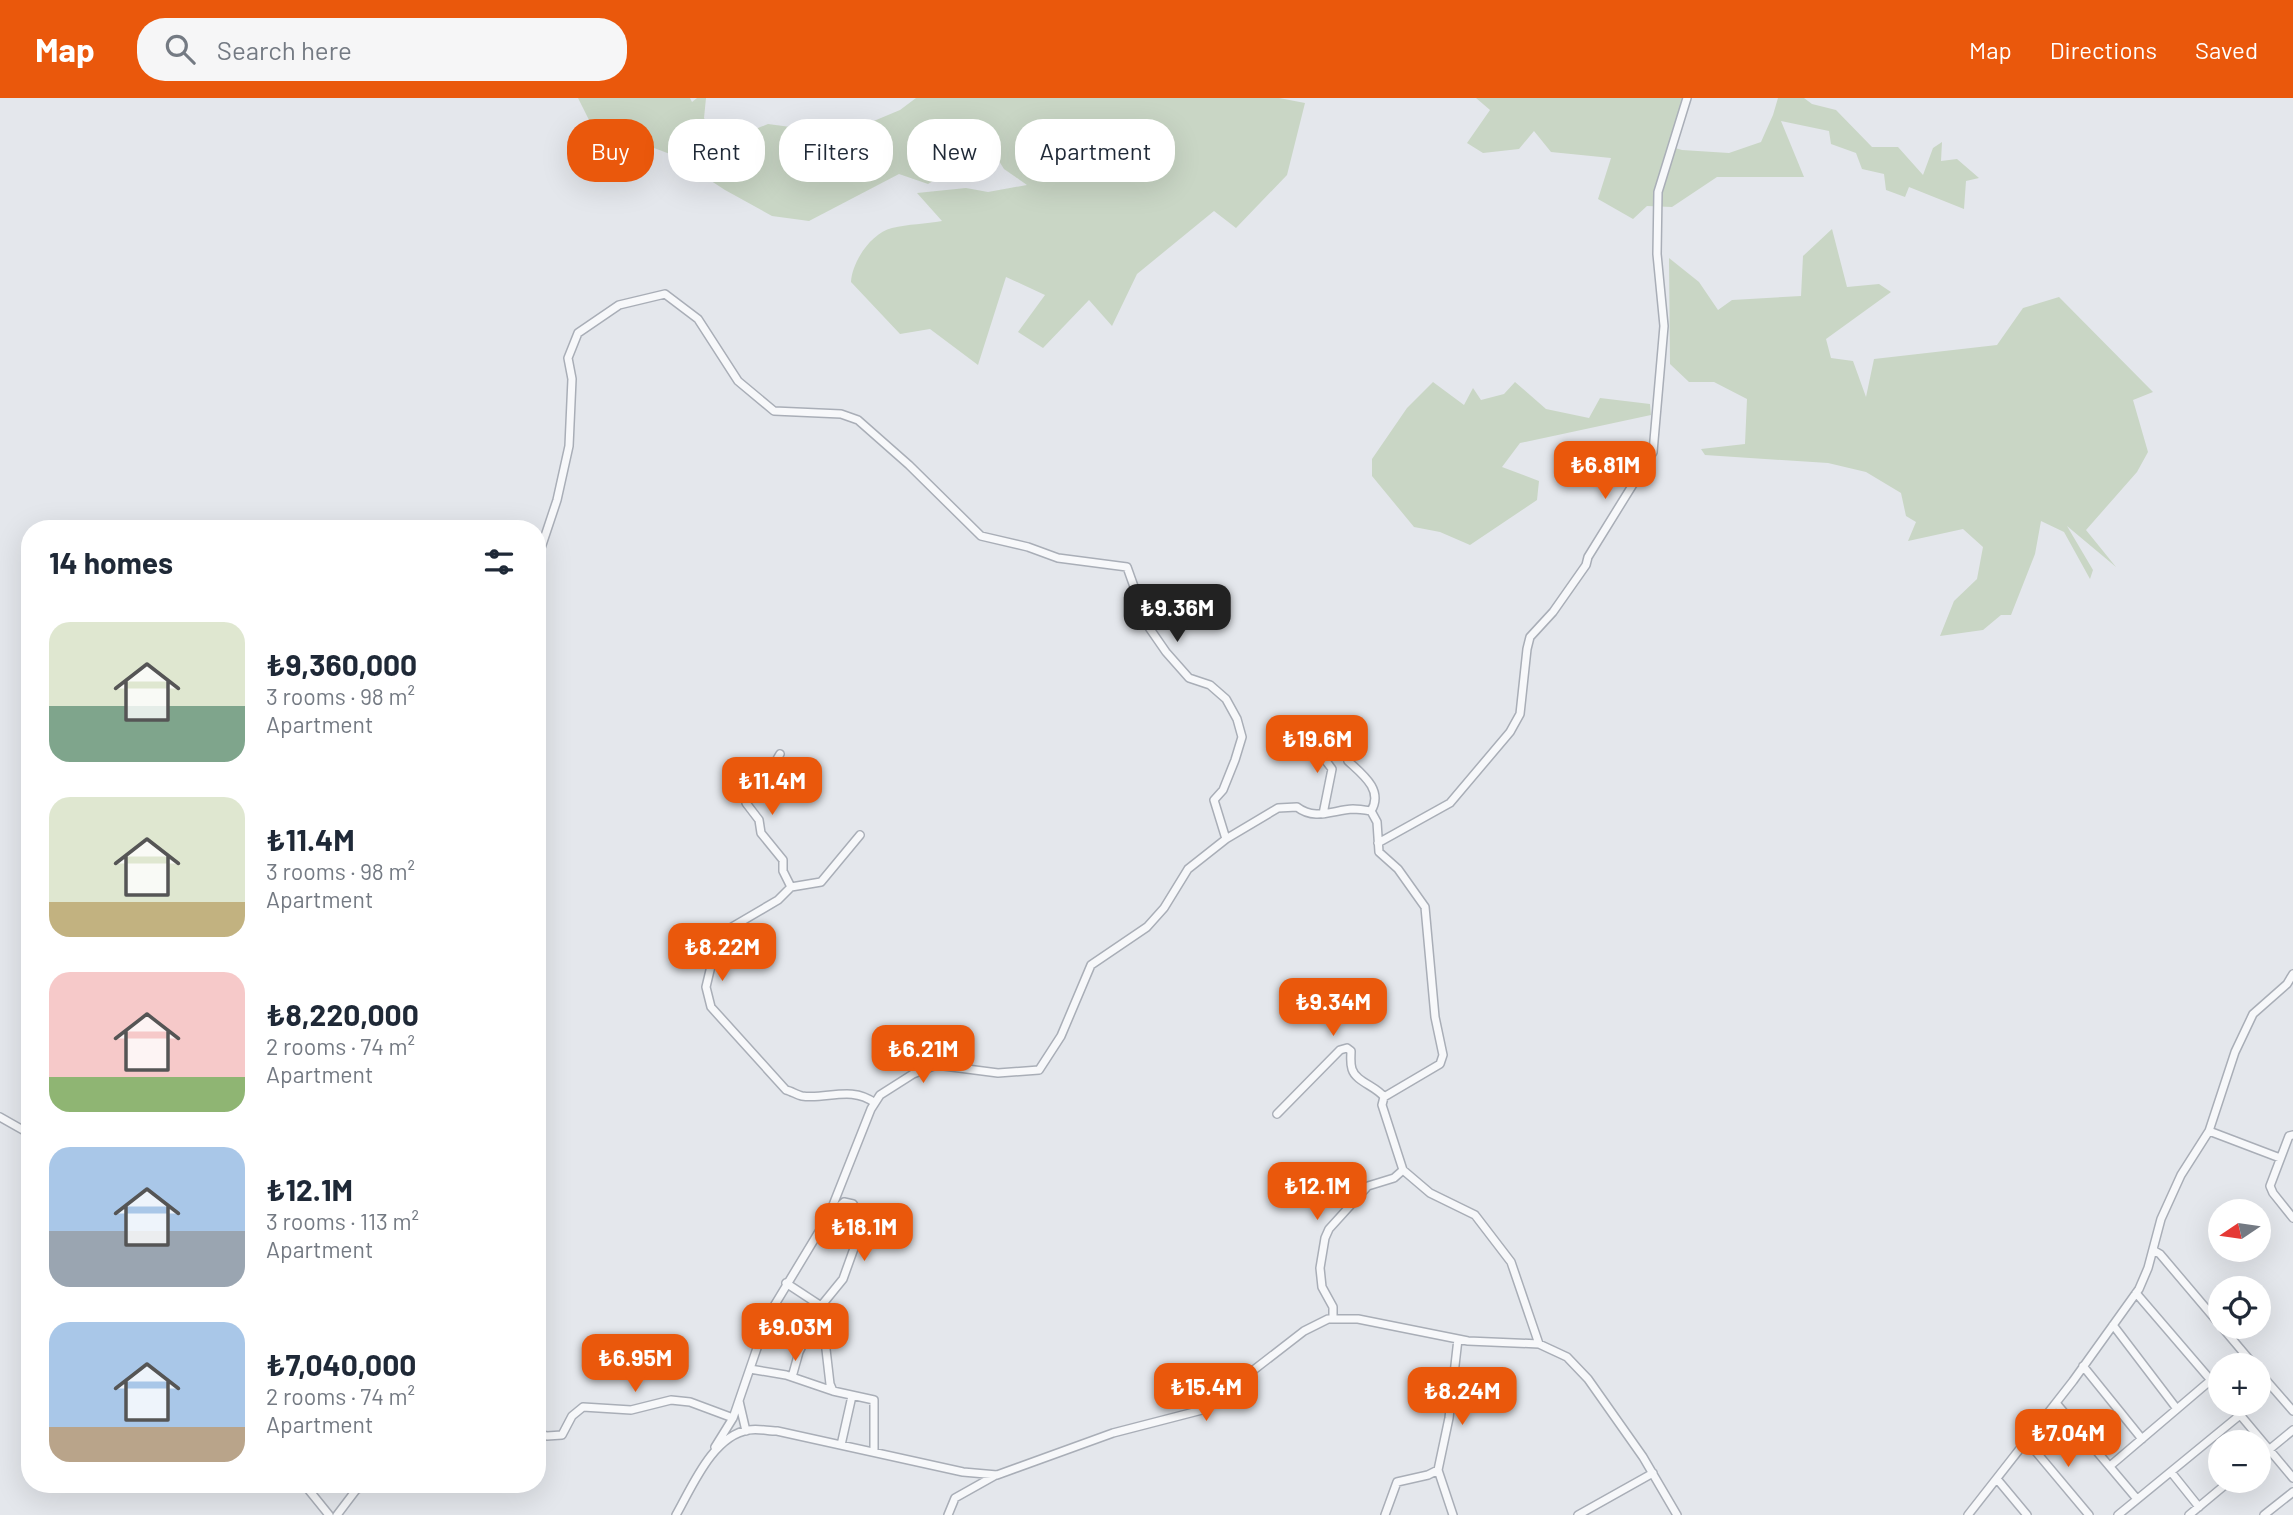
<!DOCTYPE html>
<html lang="en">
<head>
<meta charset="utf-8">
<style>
  :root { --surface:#fff; --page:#f6f6f7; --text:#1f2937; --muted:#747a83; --accent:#ea580c }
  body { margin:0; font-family:Barlow,sans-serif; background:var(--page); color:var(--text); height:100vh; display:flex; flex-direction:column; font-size:26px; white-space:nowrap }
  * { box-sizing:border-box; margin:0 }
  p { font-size:23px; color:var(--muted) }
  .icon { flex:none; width:38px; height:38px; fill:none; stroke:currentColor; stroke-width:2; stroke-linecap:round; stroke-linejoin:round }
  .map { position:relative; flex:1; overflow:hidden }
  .sheet { position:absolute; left:21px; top:422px; width:525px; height:973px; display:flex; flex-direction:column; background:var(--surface); border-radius:28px; box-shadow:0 7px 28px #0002 }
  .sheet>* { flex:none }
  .guide { position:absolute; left:567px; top:21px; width:665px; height:63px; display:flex; gap:14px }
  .needle { width:46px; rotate:257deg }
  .fabs { position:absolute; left:2208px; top:1101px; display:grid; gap:14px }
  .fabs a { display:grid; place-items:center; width:63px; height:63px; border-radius:50%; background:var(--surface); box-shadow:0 7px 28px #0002; font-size:35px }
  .price { position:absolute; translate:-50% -60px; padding:0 16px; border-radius:14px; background:var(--accent); color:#fff; font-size:23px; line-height:46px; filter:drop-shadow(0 2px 4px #0008) }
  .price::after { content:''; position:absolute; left:50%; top:42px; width:21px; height:16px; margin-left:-10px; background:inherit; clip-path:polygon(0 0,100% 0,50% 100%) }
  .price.selected { background:#222; color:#fff }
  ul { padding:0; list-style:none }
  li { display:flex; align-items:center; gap:21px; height:175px; padding:0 28px }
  li span { display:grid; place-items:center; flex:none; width:196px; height:140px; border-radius:21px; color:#555 }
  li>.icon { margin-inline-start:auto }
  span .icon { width:84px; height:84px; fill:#fffc; stroke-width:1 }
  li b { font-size:30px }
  h2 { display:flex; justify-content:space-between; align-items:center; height:84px; padding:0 28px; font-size:30px }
  .pill { padding:0 24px; border-radius:28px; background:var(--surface); box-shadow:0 7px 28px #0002; font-size:24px; line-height:63px }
  .pill.selected { background:var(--accent); color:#fff }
  header { display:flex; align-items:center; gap:42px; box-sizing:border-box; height:98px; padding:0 35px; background:var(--accent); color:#fff }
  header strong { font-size:33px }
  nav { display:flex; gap:38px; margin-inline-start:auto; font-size:24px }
  .search { width:490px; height:63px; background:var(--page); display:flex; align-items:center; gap:18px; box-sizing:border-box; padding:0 24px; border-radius:28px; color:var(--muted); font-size:26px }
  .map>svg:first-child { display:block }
  .green { fill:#c9d6c5 }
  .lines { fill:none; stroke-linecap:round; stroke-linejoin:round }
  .minor-casing { stroke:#a9aeb7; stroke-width:10 }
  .minor { stroke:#f7f8fa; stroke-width:7 }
</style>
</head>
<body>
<header>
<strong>Map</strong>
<div class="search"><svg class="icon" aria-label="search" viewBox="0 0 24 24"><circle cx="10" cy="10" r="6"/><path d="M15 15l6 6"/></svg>Search here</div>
<nav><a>Map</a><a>Directions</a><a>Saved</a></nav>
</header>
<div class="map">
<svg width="2293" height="1417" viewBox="0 0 2293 1417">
  <rect width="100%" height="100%" fill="#e4e7ec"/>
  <!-- green -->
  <path class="green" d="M 578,0 L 690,0 L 692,4 L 697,0 L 706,0 L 704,20 L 713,34 L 736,26 L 758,30 L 768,26 L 828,34 L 850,26 L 857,30 L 900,12 L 916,0 L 1279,0 L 1305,5 L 1287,77 L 1236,130 L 1214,113 L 1137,176 L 1112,228 L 1089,202 L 1043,250 L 1018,234 L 1045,197 L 1006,179 L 978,267 L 930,231 L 900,236 L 851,184 C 852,164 871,135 892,130 C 908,126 926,126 942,123 L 917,95 L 966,90 L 988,94 L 1027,87 L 1004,71 L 992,52 L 968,77 L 949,73 L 928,86 L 899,76 L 809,123 L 772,118 L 725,92 L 670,56 L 622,38 L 589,22 Z
    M 1476,0 L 1683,0 L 1668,48 L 1682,52 L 1729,55 L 1761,44 L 1773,17 L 1778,0 L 1804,0 L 1812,6 L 1836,12 L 1872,49 L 1898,49 L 1923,77 L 1933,50 L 1942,44 L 1941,63 L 1957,61 L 1979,80 L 1966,83 L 1964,111 L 1909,89 L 1905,99 L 1886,92 L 1884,76 L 1862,71 L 1856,55 L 1831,46 L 1829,33 L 1781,23 L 1804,79 L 1717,79 L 1672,109 L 1647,108 L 1633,121 L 1598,101 L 1611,60 L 1551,54 L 1534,33 L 1519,51 L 1483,55 L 1467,45 L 1490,12 Z
    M 1832,131 L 1847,189 L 1879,186 L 1891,194 L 1826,241 L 1831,260 L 1853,263 L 1866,299 L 1874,261 L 1997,247 L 2023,210 L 2059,199 L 2153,294 L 2133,302 L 2148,354 L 2137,374 L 2086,432 L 2116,469 L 2067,428 L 2093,472 L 2090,481 L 2064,434 L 2041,423 L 2035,456 L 2011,517 L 2001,517 L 1983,532 L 1940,538 L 1954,503 L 1977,481 L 1983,449 L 1963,431 L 1908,443 L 1916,424 L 1906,418 L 1901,395 L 1866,374 L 1828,365 L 1705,357 L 1701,351 L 1745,346 L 1747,301 L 1714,284 L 1689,284 L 1670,266 L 1669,160 L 1699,184 L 1718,212 L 1732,202 L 1801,198 L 1803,158 Z
    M 1433,284 L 1464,307 L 1473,290 L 1481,302 L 1504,296 L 1515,284 L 1546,311 L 1589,320 L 1600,300 L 1650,306 L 1651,317 L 1520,345 L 1502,369 L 1539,383 L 1537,402 L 1470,447 L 1440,434 L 1414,429 L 1372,378 L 1372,361 L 1407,310 Z"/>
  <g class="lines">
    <!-- minor casing -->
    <g class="minor-casing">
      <path id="minor" d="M 537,462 L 557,402 L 569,348 L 572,281 L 568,260 L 578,235 L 619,207 L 665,196 L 698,221 L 738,283 L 774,313 L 841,316 L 858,322 L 909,367 L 981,438 L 1028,449 L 1058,460 L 1127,469 L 1148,528 L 1166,554 L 1189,580 L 1210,587 L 1226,601 L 1237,621 L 1242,639 L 1235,662 L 1223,692 L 1214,702 L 1226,741 L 1278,710 L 1297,709 C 1315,723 1333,712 1353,711 C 1359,711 1365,712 1371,713 L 1377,724 L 1379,754 L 1398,771 L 1425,809 L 1435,919 L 1443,957 L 1440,966 L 1384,999 L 1382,1007 L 1403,1072 L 1430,1095 L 1475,1117 L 1511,1164 L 1539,1246
        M 1308,639 L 1332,671 L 1323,716
        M 780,656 C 776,662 772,673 767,677 C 757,686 746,691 746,705 L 759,722 L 761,735 L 783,762 L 783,773 L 791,789
        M 1348,663 C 1362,676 1384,692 1371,713
        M 860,737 L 821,784 L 791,789 L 778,802 L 732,829 L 717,843 L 706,889 L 711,909 L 786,992 C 791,993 797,997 802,998 C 826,1002 851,987 875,1005
        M 1378,745 L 1450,705 L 1510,634 L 1520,616 L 1527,551 L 1530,539 L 1553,514 L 1586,467 L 1588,459 L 1653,354 L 1664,228 L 1657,156 L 1658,94 L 1687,0
        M 1277,1016 L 1340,952 L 1347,950 L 1351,953 C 1351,959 1350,965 1352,971 C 1356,984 1376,988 1384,999
        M 0,1019 L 30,1036
        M 2209,1033 L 2280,1060
        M 2293,1037 L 2289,1038 L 2270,1088 L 2273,1095 L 2293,1120
        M 2153,1152 L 2160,1156 L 2221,1228
        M 786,1185 L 821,1208 L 843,1181 L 862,1128 L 862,1120 L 853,1106 L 844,1104 L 833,1114
        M 2136,1195 L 2221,1294
        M 821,1208 L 830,1286 L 833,1293 L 874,1302 L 874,1354
        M 1333,1221 L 1333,1209 L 1322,1189 L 1320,1170 L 1325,1140 L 1329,1131 L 1368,1088 L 1394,1080 L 1403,1072
        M 2113,1227 L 2177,1311
        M 2221,1228 L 2254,1267
        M 2083,1268 L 2142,1341
        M 750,1271 L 786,1277 L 833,1293
        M 2259,1274 L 2293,1313
        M 792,1279 L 799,1254 L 821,1209
        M 739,1303 L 746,1333
        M 2056,1305 L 2137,1401
        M 2231,1306 L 2293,1380
        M 537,1335 L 547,1338 L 562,1337 L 572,1318 L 583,1309 L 631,1312 L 671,1302 L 690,1304 L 733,1320
        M 2027,1343 L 2089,1417
        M 841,1347 L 852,1298
        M 715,1349 L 733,1320 L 768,1218 L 829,1117 L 871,1011 L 880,997 L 913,976 L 936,967 L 998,975 L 1039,972 L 1061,938 L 1091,867 L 1147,829 L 1164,810 L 1188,771 L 1226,741
        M 2259,1360 L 2293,1332
        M 2110,1368 L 2211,1282
        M 2171,1374 L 2199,1409
        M 1997,1381 L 2027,1417
        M 304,1386 L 329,1417
        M 337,1417 L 356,1392 L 366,1386
        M 676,1417 C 692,1389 713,1337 749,1332 C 757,1330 768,1333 777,1333 L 963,1374 L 997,1377 L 1113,1335 L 1202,1312 L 1304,1233 L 1328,1221 L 1358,1221 L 1468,1243 L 1539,1246 L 1567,1259 L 1588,1281 L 1643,1359 L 1677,1417
        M 948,1417 L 955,1400 L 996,1377
        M 1385,1417 L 1397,1384 L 1428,1377 L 1438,1372
        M 1453,1417 L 1438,1372 L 1449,1320 L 1458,1241
        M 1578,1417 L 1653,1375
        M 1968,1417 L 2073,1283 L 2139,1191 L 2148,1170 L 2161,1121 L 2181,1077 L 2209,1033 L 2235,954 L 2253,916 L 2287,886 L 2293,876
        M 2118,1417 L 2240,1317
        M 2189,1417 L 2231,1382
        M 2264,1417 L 2293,1394"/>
    </g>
    <!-- minor -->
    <use href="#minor" class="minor"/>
  </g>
</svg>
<div class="fabs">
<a><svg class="needle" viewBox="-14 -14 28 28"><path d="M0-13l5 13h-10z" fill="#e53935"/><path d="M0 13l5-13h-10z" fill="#747a83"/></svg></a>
<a><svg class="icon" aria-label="locate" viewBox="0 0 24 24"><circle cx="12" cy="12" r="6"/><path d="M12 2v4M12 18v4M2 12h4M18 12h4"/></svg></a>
<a>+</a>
<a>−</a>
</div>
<b class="price" style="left:1605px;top:403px">₺6.81M</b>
<b class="price selected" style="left:1177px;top:546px">₺9.36M</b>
<b class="price" style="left:1317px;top:677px">₺19.6M</b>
<b class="price" style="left:772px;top:719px">₺11.4M</b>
<b class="price" style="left:722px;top:885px">₺8.22M</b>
<b class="price" style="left:1333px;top:940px">₺9.34M</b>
<b class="price" style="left:923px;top:987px">₺6.21M</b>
<b class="price" style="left:1317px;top:1124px">₺12.1M</b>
<b class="price" style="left:864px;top:1165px">₺18.1M</b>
<b class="price" style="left:795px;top:1265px">₺9.03M</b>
<b class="price" style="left:635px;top:1296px">₺6.95M</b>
<b class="price" style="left:1206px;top:1325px">₺15.4M</b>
<b class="price" style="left:1462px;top:1329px">₺8.24M</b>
<b class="price" style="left:2068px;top:1371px">₺7.04M</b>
<div class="guide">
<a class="pill selected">Buy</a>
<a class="pill">Rent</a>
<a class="pill">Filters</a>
<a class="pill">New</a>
<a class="pill">Apartment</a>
</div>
<section class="sheet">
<h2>14 homes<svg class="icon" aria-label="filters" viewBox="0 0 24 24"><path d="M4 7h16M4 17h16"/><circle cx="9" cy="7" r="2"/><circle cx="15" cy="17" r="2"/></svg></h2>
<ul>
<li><span style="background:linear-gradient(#dfe7d0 60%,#7fa58c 0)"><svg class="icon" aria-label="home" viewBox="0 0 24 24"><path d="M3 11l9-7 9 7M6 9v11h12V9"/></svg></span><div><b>₺9,360,000</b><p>3 rooms · 98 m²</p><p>Apartment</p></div></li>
<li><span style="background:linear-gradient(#dfe7d0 75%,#c2b280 0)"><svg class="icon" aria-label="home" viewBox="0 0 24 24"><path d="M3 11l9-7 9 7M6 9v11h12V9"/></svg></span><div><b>₺11.4M</b><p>3 rooms · 98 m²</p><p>Apartment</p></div></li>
<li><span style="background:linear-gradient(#f6c9c9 75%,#8fb573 0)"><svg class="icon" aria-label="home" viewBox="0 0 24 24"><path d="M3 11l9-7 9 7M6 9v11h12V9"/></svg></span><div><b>₺8,220,000</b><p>2 rooms · 74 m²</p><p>Apartment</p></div></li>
<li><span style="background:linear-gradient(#a9c7e8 60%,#9aa5b1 0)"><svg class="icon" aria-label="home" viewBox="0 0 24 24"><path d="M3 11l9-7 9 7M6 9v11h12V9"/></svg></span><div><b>₺12.1M</b><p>3 rooms · 113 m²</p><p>Apartment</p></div></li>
<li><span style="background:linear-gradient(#a9c7e8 75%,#b9a48a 0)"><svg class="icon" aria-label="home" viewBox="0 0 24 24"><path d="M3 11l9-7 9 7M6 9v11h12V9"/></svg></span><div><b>₺7,040,000</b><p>2 rooms · 74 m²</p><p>Apartment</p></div></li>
</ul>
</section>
</div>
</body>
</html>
